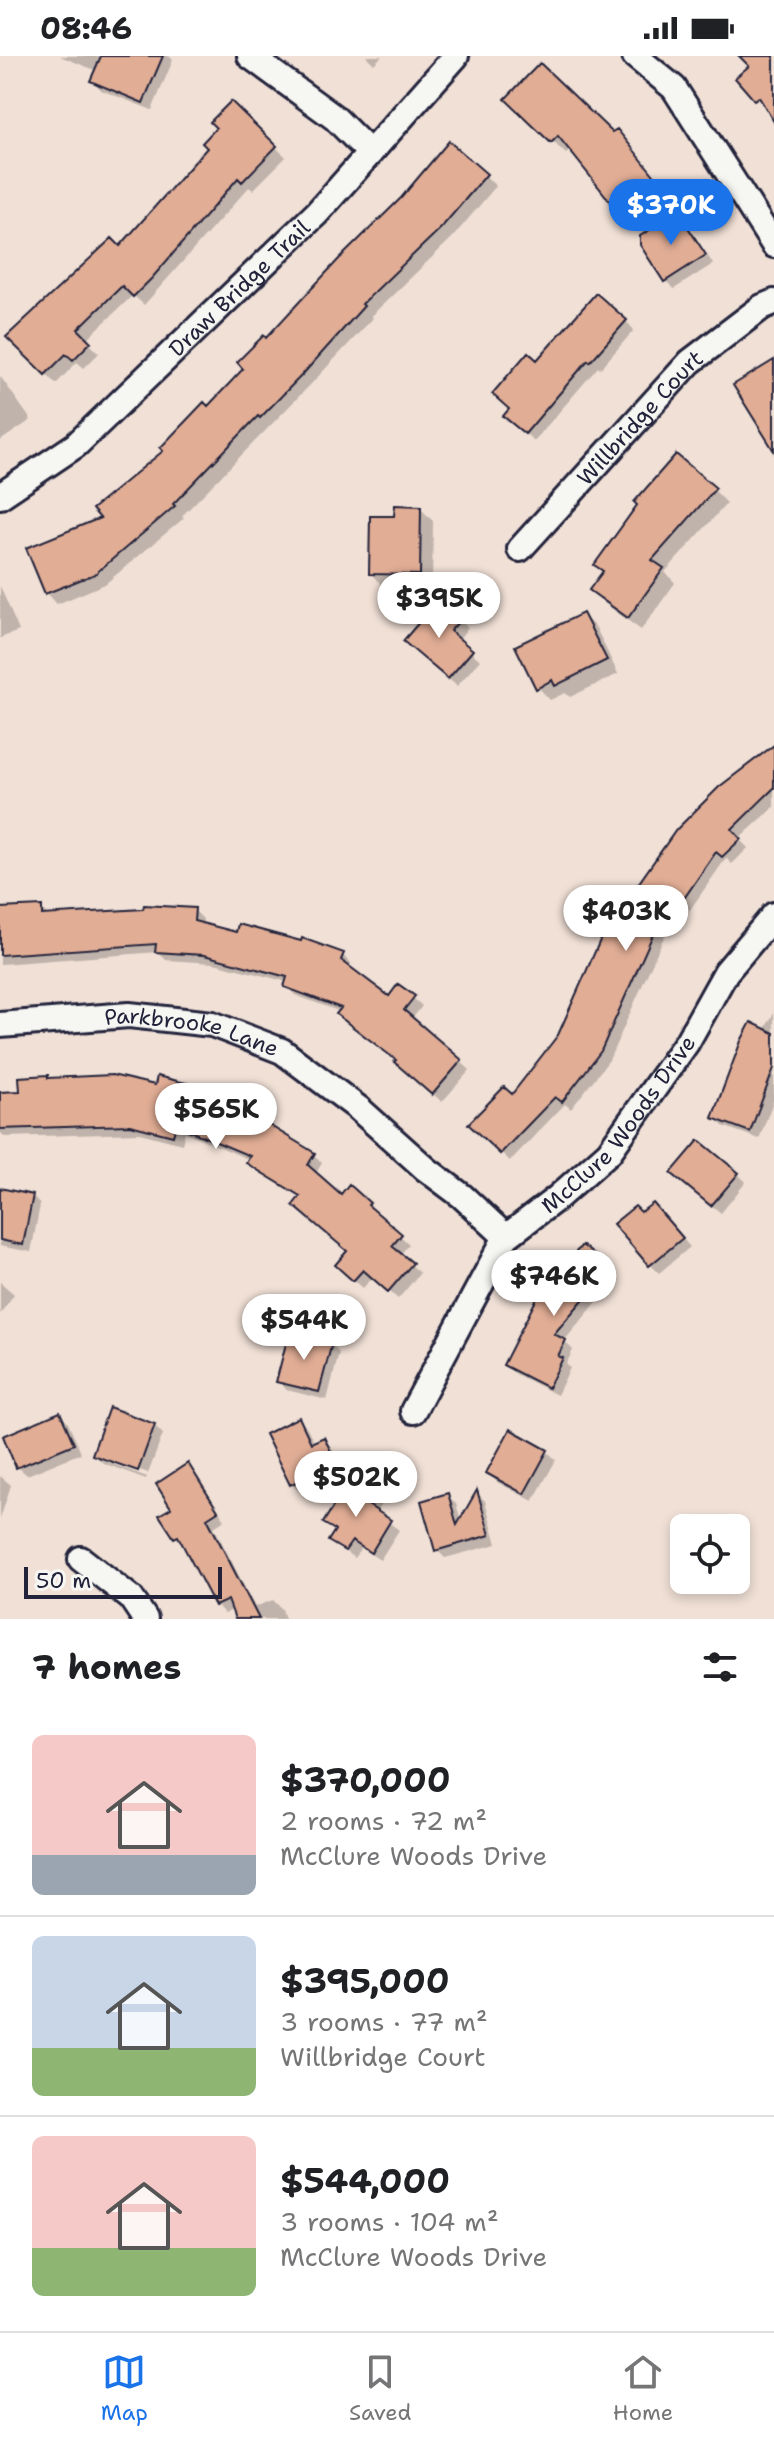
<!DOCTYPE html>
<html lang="en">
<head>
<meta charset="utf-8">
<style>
  :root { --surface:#fff; --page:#f6f6f6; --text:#202124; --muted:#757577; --line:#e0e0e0; --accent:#1a73e8 }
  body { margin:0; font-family:"Shantell Sans",sans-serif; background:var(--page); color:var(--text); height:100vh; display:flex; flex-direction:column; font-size:30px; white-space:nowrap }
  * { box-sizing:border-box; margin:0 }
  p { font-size:26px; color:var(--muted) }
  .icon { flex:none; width:44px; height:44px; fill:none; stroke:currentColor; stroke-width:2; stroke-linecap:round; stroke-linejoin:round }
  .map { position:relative; height:1563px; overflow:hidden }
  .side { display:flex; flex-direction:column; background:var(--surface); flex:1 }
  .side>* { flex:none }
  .controls { position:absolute; left:670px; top:1458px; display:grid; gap:16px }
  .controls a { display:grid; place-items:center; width:80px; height:80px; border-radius:12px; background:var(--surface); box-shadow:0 4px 12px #0003; font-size:40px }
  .scale { position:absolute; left:24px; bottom:20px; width:198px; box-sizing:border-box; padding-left:8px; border:4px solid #22223b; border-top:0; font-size:22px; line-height:28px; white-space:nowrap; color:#22223b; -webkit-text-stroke:6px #f6f6f2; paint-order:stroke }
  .price { position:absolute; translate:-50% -68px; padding:0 18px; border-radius:28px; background:#fff; color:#222; font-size:26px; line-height:52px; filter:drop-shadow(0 2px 4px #0008) }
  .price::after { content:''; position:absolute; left:50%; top:48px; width:24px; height:18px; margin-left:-12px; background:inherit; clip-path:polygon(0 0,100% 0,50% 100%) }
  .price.on { background:var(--accent); color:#fff }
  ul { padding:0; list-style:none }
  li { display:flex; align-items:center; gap:24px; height:200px; padding:0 32px }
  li+li { border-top:2px solid var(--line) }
  li span { display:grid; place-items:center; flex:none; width:224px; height:160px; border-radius:12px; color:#555 }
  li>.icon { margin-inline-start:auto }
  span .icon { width:96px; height:96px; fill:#fffc; stroke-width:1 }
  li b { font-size:34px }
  h2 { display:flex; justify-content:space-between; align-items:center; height:96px; padding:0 32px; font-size:34px }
  .status { display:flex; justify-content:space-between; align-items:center; height:56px; padding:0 40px; background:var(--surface); direction:ltr }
  .status svg { height:22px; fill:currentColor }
  .tabs { display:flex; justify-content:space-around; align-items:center; height:112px; border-top:2px solid var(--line); background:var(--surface); font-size:22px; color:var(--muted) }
  .tabs a { display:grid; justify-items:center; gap:4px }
  .tabs .on { color:var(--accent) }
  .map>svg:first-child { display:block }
  .shadow { fill:#0003; fill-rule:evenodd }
  .building { fill:#e1ad95; stroke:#22223b; stroke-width:2 }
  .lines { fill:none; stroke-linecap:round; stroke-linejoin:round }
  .street-casing { stroke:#22223b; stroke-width:30 }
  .street { stroke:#f6f6f2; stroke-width:24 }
  .labels { text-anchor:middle; stroke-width:6; stroke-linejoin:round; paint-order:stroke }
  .street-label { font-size:22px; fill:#22223b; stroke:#f6f6f2 }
</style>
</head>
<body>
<div class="status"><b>08:46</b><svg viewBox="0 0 49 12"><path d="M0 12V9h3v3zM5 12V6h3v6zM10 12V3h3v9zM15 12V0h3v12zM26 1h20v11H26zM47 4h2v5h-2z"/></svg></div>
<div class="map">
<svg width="774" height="1563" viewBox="0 0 774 1563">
  <rect width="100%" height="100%" fill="#f0e0d6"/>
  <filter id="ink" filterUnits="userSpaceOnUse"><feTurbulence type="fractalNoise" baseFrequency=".0125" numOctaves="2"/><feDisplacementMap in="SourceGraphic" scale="16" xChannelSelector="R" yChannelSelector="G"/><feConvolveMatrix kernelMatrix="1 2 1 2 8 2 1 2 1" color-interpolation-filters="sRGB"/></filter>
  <g filter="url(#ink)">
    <!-- shadow -->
    <path class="shadow" d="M 60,0 L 169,0 L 173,4 L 152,54 L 101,34 L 93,25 L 97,15 Z
      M 366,0 L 382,0 L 374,8 Z
      M 508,43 L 612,79 L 616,75 L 668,137 L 631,166 L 571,93 L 566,98 Z
      M 231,48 L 286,101 L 253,134 L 249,131 L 144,249 L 133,239 L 86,284 L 99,297 L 84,312 L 77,306 L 56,328 L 9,281 L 120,193 L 210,92 Z
      M 450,88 L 496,130 L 452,182 L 371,260 L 373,262 L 312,327 L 182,460 L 184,462 L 105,528 L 57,548 L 47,537 L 103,463 L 246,313 L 266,284 L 402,144 Z
      M 678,158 L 686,167 L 713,208 L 674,233 L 666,225 Z
      M 626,265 L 634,274 L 600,313 L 598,311 L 534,385 L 514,368 L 537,307 Z
      M 0,320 L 31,364 L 0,385 Z
      M 714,434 L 727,447 L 665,516 L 675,527 L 641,574 L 604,547 L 591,534 L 604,516 L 597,509 Z
      M 420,452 L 433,465 L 432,531 L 384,531 L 371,518 L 396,462 Z
      M 0,530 L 19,575 L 0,582 Z
      M 583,559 L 596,572 L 618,618 L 570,641 L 565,637 L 550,644 L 538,631 Z
      M 460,564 L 468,572 L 458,584 L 480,604 L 457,630 L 414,594 Z
      M 774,692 L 774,751 L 739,783 L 748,792 L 732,808 L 726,802 L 685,861 L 676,854 L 609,1004 L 571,1053 L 565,1048 L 510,1105 L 471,1068 L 512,1041 L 560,980 L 624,851 Z
      M 41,852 L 50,861 L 194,854 L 203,863 L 202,869 L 342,899 L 351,907 L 349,913 L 389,943 L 413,942 L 422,950 L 412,963 L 470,1014 L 442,1046 L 341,956 L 295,939 L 286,930 L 288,926 L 214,907 L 166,904 L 158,896 L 0,908 L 0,854 Z
      M 774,957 L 774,1043 L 759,1083 L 723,1070 L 714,1061 Z
      M 49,1024 L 251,1056 L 261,1066 L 314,1099 L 322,1107 L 315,1119 L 341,1141 L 349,1131 L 369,1148 L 377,1157 L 376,1158 L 409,1188 L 400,1199 L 420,1217 L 398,1243 L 373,1221 L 363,1232 L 346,1217 L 349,1196 L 301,1142 L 257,1115 L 249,1106 L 250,1104 L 185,1076 L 182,1088 L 140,1077 L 5,1081 L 0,1076 L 0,1038 L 22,1037 Z
      M 738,1118 L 746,1126 L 721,1157 L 682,1126 Z
      M 0,1134 L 32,1140 L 40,1149 L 31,1196 L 0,1190 Z
      M 661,1158 L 690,1191 L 659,1217 L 650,1208 L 642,1159 Z
      M 608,1213 L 617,1222 L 564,1285 L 573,1294 L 566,1308 L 570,1312 L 557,1339 L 514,1317 L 505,1309 Z
      M 0,1226 L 14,1238 L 0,1258 Z
      M 331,1288 L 339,1297 L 327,1344 L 287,1334 L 278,1325 Z
      M 60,1358 L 68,1367 L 81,1397 L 27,1419 L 18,1411 Z
      M 298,1364 L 307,1372 L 315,1388 L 324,1383 L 332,1392 L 343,1415 L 300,1436 L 291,1428 Z
      M 154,1369 L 163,1378 L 146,1423 L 103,1407 L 94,1398 ZM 102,1400 L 148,1417 L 147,1421 L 102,1404 Z
      M 547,1395 L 556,1404 L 533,1445 L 497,1426 L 488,1417 Z
      M 188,1410 L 196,1418 L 225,1464 L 214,1471 L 255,1551 L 273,1544 L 282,1553 L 285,1563 L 237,1563 L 233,1553 L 225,1558 L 216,1549 L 184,1490 L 162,1460 L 174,1452 Z
      M 0,1420 L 11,1429 L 0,1463 Z
      M 477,1437 L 485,1445 L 497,1488 L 445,1502 L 437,1494 L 448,1440 L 456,1448 L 461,1466 Z
      M 374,1439 L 382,1448 L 376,1457 L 399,1474 L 380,1504 L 361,1492 L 354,1502 L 331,1485 L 334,1475 L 326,1466 Z"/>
    <!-- building -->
    <path class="building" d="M 101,0 L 163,0 L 143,47 L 90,25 Z
      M 739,0 L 774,0 L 774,66 L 759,41 L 754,44 L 735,22 L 749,10 Z
      M 540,7 L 612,76 L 617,73 L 657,123 L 617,154 L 558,80 L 551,87 L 505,43 Z
      M 231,45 L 277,90 L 242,126 L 238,122 L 152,222 L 133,241 L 122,230 L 78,273 L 91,286 L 73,304 L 66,298 L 45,319 L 6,281 L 112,182 L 120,190 L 207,92 L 202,87 L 216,72 L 210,66 Z
      M 449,85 L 487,118 L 441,172 L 362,248 L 364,250 L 303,318 L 260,362 L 258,360 L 173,448 L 175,450 L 95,518 L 45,538 L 26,492 L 100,462 L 92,453 L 163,395 L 160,392 L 204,346 L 208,350 L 243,313 L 237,306 L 264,279 L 266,282 L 339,203 L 401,142 Z
      M 678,156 L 706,199 L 664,226 L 640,189 L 640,180 Z
      M 596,237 L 627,264 L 590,306 L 588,304 L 525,378 L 503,360 L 509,353 L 492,338 L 528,296 L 537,304 Z
      M 774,304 L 774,395 L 733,329 Z
      M 676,398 L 716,432 L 652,504 L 664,512 L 628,562 L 589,534 L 603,515 L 594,509 L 637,449 L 634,446 Z
      M 395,449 L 421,450 L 420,519 L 369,518 L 370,460 L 394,460 Z
      M 439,543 L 461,563 L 450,575 L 473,594 L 448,623 L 403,585 Z
      M 583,557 L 607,604 L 555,630 L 552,624 L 536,633 L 515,590 Z
      M 774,689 L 774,732 L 732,773 L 741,783 L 722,801 L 716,796 L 676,854 L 667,847 L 601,995 L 562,1046 L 555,1041 L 500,1098 L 468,1068 L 504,1031 L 512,1038 L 558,979 L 617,846 L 624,848 L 676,774 L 719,731 Z
      M 144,849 L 195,852 L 194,865 L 236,876 L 238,868 L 301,885 L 302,882 L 344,897 L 341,904 L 389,940 L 398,928 L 415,940 L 404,954 L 462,1004 L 432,1039 L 394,1006 L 396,1004 L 336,958 L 341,952 L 284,931 L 287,921 L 204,899 L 155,896 L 156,888 L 0,899 L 0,852 L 42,850 L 42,859 L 143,853 Z
      M 751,966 L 774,977 L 774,1012 L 750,1076 L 712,1062 L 741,985 Z
      M 48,1019 L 48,1022 L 112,1019 L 155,1029 L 157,1020 L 194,1029 L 252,1055 L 251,1058 L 315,1097 L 308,1109 L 341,1138 L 349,1128 L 370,1147 L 368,1149 L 402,1178 L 392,1190 L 413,1207 L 388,1236 L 363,1214 L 353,1225 L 335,1209 L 347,1195 L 293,1149 L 300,1140 L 246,1107 L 250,1100 L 176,1069 L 173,1080 L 130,1069 L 0,1073 L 0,1036 L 20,1035 L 19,1021 Z
      M 699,1084 L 739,1117 L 711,1150 L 671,1117 Z
      M 0,1132 L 33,1139 L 23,1189 L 0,1184 Z
      M 653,1147 L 683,1182 L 649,1210 L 613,1168 L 635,1150 L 641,1156 Z
      M 582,1189 L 610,1212 L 554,1278 L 566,1284 L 558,1300 L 563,1302 L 548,1332 L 503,1309 L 537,1242 Z
      M 289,1276 L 332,1287 L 319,1336 L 276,1326 Z
      M 109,1351 L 155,1368 L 138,1415 L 92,1399 Z
      M 60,1356 L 74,1388 L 16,1412 L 3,1380 Z
      M 299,1361 L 311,1387 L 324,1381 L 336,1406 L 290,1429 L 265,1378 Z
      M 510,1373 L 548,1394 L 524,1438 L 486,1417 Z
      M 188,1407 L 218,1455 L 207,1462 L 259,1563 L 235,1563 L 228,1544 L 215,1550 L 178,1480 L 174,1482 L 159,1459 L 171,1452 L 156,1428 Z
      M 351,1422 L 375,1437 L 368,1449 L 391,1464 L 371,1497 L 352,1485 L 345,1495 L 328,1485 L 335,1474 L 323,1467 Z
      M 477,1434 L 490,1479 L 435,1495 L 421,1445 L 448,1437 L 457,1469 Z"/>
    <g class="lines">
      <!-- street casing -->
      <g class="street-casing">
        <g id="street">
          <path d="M 250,0 L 335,62 L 370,97"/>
          <path d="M 635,0 L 674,32 L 774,189"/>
          <path id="s1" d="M 0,440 L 76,389 L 317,157 L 456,0"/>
          <path id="s2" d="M 520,493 L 690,306 L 762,251 L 774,246"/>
          <path id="s3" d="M 0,969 L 129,959 L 212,968 L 282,995 L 358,1052 L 426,1113 L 462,1140 L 506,1181"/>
          <path id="s4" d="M 413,1355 L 506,1181 L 557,1142 L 609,1096 L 687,986 L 726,916 L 774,859"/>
          <path d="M 81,1503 L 131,1542 L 145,1563"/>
        </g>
      </g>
      <!-- street -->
      <use href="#street" class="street"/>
    </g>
  </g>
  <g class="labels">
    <!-- street labels -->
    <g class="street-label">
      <text dy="8" stroke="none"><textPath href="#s1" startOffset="318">Draw Bridge Trail</textPath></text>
      <text dy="8" stroke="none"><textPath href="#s2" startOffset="178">Willbridge Court</textPath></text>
      <text dy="8" stroke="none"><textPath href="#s3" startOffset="194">Parkbrooke Lane</textPath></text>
      <text dy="8" stroke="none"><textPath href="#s4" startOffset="358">McClure Woods Drive</textPath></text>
    </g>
  </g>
</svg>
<div class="controls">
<a><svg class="icon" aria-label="locate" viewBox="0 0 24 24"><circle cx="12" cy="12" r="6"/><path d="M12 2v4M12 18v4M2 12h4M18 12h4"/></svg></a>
</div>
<div class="scale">50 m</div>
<b class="price on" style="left:671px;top:191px">$370K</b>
<b class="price" style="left:439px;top:584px">$395K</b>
<b class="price" style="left:626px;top:897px">$403K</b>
<b class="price" style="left:216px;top:1095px">$565K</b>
<b class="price" style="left:554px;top:1262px">$746K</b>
<b class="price" style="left:304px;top:1306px">$544K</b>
<b class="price" style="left:356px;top:1463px">$502K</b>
</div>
<section class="side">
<h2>7 homes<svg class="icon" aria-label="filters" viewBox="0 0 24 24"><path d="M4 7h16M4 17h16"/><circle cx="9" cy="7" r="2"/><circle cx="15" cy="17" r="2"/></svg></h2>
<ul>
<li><span style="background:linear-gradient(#f6c9c9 75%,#9aa5b1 0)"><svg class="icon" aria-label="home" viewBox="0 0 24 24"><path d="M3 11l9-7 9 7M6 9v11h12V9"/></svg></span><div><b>$370,000</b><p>2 rooms · 72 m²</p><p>McClure Woods Drive</p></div></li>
<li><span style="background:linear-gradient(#c9d6e8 70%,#8fb573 0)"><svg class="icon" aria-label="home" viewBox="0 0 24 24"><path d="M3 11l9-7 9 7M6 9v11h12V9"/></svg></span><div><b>$395,000</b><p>3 rooms · 77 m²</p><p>Willbridge Court</p></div></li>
<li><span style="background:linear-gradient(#f6c9c9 70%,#8fb573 0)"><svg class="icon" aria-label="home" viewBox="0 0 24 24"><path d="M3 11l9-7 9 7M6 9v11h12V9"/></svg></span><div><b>$544,000</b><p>3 rooms · 104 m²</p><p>McClure Woods Drive</p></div></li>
</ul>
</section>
<nav class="tabs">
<a class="on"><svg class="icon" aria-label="map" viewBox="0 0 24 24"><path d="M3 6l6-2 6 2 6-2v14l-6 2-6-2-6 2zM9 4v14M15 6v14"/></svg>Map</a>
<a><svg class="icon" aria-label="saved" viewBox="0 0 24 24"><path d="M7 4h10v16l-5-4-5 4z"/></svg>Saved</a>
<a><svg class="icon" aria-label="home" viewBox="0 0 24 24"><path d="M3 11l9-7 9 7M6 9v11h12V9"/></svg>Home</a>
</nav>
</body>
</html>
